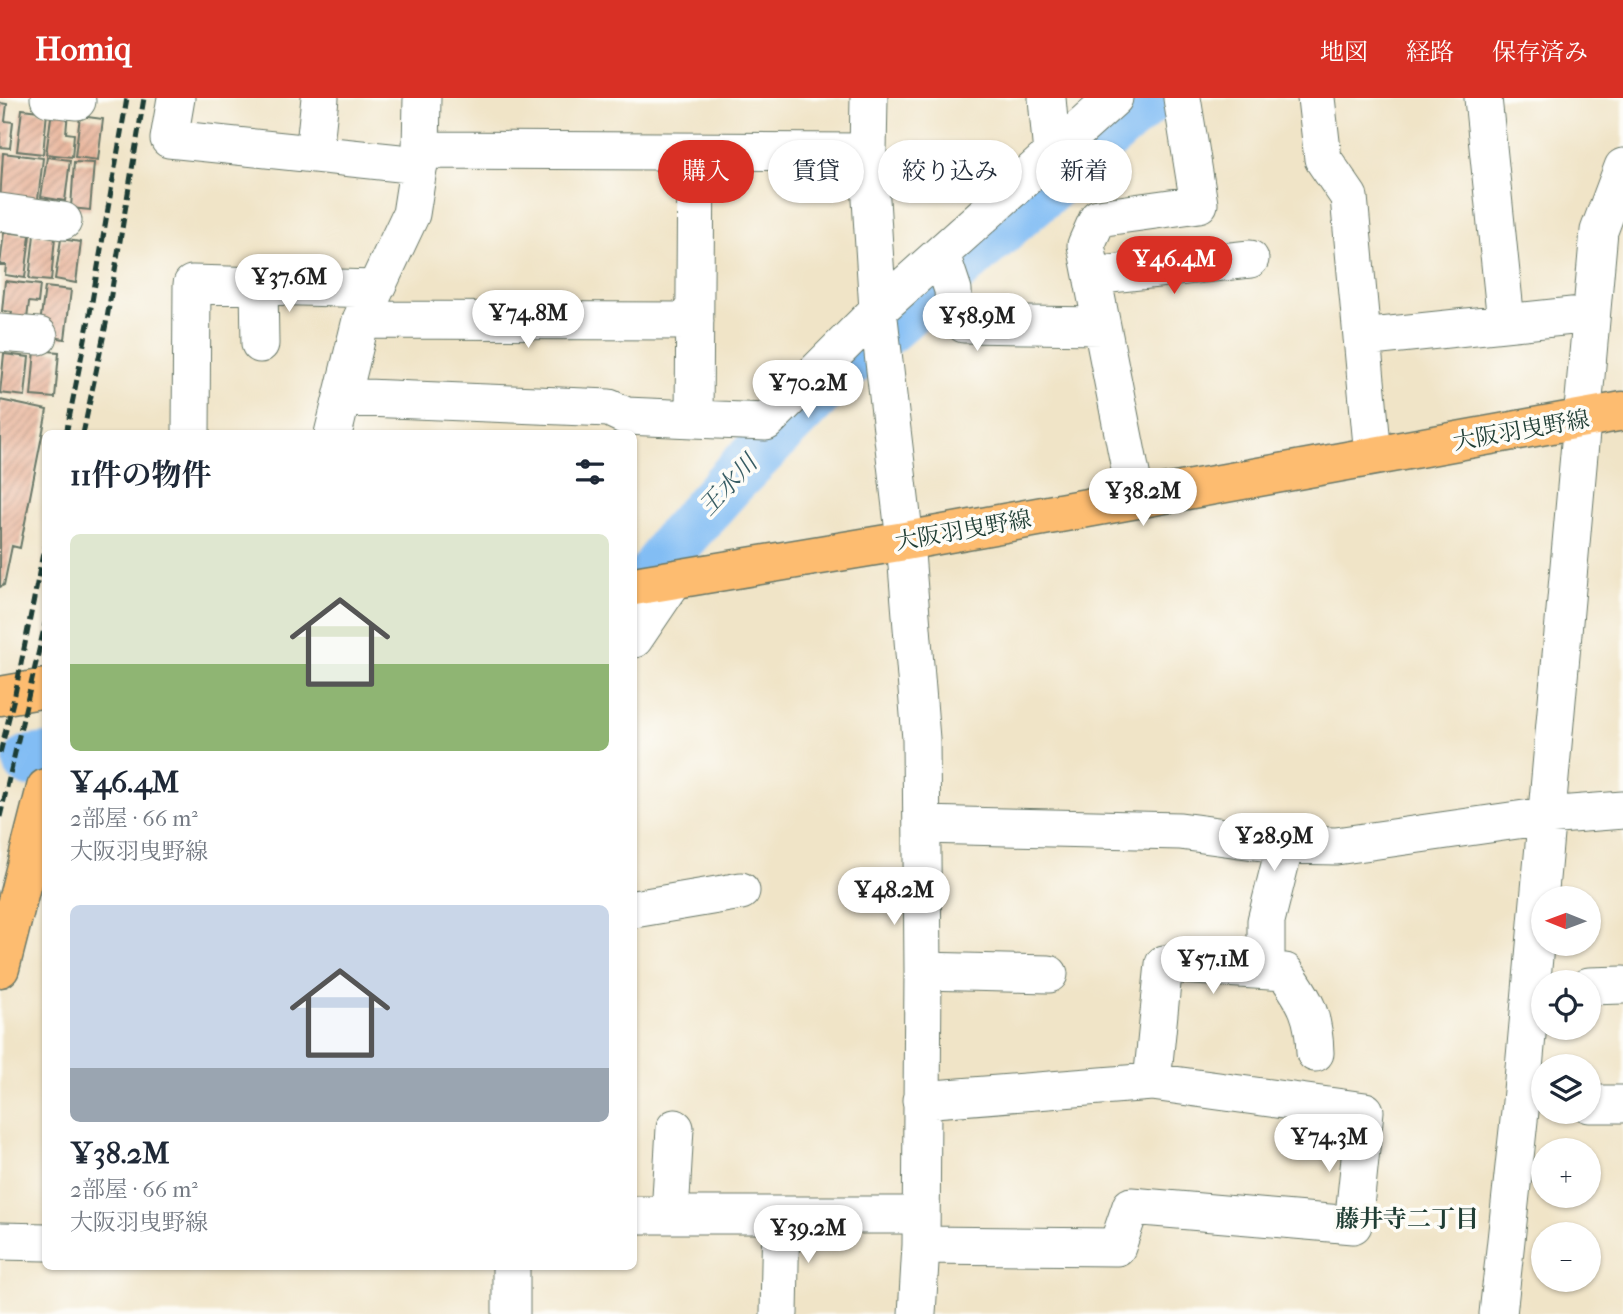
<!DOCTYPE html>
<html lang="ja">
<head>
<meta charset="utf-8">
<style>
  :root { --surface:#fff; --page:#f6f6f7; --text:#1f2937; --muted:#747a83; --accent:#d93025 }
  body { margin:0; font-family:"IM FELL French Canon","Noto Serif JP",serif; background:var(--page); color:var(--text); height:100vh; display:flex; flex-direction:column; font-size:26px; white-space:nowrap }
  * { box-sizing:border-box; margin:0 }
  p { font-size:23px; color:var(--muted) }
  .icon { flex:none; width:38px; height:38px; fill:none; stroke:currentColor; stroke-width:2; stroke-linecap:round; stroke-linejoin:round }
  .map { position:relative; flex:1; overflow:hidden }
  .drawer { position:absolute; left:42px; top:332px; width:595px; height:840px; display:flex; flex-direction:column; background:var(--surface); border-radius:10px; box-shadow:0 2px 5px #0004 }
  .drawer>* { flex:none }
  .guide { position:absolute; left:658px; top:42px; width:665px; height:63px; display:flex; gap:14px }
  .needle { width:46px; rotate:271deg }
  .tools { position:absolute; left:1531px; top:788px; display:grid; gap:14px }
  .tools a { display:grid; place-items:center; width:70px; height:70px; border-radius:50%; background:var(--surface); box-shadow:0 2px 5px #0004; font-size:35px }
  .price { position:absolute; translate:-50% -60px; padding:0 16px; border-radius:24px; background:#fff; color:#222; font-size:23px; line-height:46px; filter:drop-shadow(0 2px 4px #0008) }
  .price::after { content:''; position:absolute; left:50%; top:42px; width:21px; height:16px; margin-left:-10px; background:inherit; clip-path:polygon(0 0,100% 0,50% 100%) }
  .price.on { background:var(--accent); color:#fff }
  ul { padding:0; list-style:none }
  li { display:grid; align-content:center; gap:14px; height:371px; padding:0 28px }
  li span { display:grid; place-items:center; height:217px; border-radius:10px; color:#555 }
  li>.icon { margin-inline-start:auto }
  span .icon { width:126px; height:126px; fill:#fffc; stroke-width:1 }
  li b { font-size:30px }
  h2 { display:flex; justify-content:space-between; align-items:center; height:84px; padding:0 28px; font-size:30px }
  .tag { padding:0 24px; border-radius:32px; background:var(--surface); box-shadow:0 2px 5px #0004; font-size:24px; line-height:63px }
  .tag.on { background:var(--accent); color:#fff }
  header { display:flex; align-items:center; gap:42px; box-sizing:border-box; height:98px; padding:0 35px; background:var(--accent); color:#fff }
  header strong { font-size:33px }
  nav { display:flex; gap:38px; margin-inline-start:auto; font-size:24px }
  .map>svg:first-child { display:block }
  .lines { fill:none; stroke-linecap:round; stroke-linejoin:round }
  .river { stroke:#82bdf4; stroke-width:52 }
  .building { fill:url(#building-hatch) }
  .minor-casing { stroke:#687767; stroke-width:39 }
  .major-casing { stroke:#687767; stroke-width:41 }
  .minor { stroke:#fff; stroke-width:37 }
  .major { stroke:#fdbc70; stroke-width:38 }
  .rail { stroke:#1f3d34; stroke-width:5; stroke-dasharray:10 5; stroke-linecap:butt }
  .labels { text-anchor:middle; stroke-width:7; stroke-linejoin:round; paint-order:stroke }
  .street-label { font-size:23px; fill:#1f3d34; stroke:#fdfcf7 }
  .water-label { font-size:24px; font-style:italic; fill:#385d64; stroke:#fdfcf7 }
  .neighbourhood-label { font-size:24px; font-weight:bold; fill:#1f3d34; stroke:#fdfcf7 }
</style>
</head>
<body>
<header>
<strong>Homiq</strong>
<nav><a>地図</a><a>経路</a><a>保存済み</a></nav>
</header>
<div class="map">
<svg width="1623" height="1216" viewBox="0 0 1623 1216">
  <defs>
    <pattern id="building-hatch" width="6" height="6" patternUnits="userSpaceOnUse" patternTransform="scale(1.75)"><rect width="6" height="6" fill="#e8b298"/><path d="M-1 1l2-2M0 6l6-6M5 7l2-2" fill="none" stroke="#bb927d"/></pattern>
  </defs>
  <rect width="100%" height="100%" fill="#fdfcf7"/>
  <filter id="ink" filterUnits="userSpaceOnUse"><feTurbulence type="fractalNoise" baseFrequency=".0143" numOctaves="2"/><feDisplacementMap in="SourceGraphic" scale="14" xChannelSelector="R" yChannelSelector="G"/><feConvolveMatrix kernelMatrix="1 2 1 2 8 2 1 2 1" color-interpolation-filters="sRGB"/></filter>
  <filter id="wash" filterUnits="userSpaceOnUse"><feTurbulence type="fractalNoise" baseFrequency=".00686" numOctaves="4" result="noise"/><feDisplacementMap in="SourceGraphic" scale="28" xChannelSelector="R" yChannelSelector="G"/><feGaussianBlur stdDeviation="1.57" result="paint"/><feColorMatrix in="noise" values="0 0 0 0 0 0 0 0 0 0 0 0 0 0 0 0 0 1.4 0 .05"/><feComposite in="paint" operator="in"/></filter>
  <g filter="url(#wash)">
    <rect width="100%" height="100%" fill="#f0e4c7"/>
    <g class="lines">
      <!-- river -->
      <path class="river" d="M 634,507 L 672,449 L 731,383 L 841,271 L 1150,0
        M 29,663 L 46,661"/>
    </g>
    <g id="blocks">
      <!-- building -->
      <path class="building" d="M 0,5 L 7,6 L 5,23 L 13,24 L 10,50 L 0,49 Z
        M 22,11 L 47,14 L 43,56 L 17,53 Z
        M 52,12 L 68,14 L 66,35 L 74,36 L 72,59 L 46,56 Z
        M 80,18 L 103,21 L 98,62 L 75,59 Z
        M 3,55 L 43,60 L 37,109 L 0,104 Z
        M 47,59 L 70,62 L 65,103 L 41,99 Z
        M 74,64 L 94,65 L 90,112 L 71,110 Z
        M 4,134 L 30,137 L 25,180 L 5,177 L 6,167 L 0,167 Z
        M 34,137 L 55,139 L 51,183 L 29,181 Z
        M 61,141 L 81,144 L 76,185 L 55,181 Z
        M 5,183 L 40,187 L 38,205 L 29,204 L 27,221 L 11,219 L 12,214 L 2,213 Z
        M 45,189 L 71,192 L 65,241 L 46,238 L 40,226 Z
        M 35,252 L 59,254 L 55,300 L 31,298 Z
        M 4,256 L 29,259 L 25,298 L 0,295 Z
        M 0,302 L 47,312 L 20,450 L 12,448 L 4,487 L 0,489 Z"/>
    </g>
  </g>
  <g filter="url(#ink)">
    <use href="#blocks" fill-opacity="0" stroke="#687767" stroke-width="2"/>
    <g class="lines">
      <!-- minor casing -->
      <g class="minor-casing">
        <path id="minor" d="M 49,0 L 77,3
          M 176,0 L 169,41 L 419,67
          M 869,0 L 868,54 L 878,212 L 905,443 L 921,641 L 923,873 L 921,1147 L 917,1216
          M 1047,0 L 1052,57
          M 1316,0 L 1323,61 L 1349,99 L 1373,358
          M 1483,0 L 1506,224
          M 421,52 L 868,54
          M 314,56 L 320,0
          M 0,114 L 63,123
          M 941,156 L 953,192 L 954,215 L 964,226 L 1102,228
          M 1092,178 L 1250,161
          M 259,187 L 260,246
          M 361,222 L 695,223
          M 0,235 L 39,238
          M 1362,240 L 1591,216
          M 342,299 L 609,310 L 626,318 L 694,321 L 696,54
          M 694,321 L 766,324 L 878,212 L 1114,0
          M 191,336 L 192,186 L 375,191
          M 333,336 L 361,222 L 411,116 L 421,52 L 422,0
          M 1136,401 L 1086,147 L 1098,120 L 1199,106 L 1182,0
          M 634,541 L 674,482
          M 922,727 L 1180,733 L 1285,747 L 1336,748 L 1545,718 L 1623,712
          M 634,811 L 741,793
          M 923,873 L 1049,876
          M 1266,873 L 1266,823 L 1285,747
          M 1589,888 L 1623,887
          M 1152,984 L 1164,866 L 1285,874 C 1306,904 1314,917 1315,955
          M 921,1002 L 1152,984 L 1365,1013 L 1353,1127 L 1131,1108 L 1117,1149 L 921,1147
          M 1589,1006 L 1623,1006
          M 634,1117 L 921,1117
          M 670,1117 L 675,1030
          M 0,1143 L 46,1144
          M 511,1216 L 511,1169
          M 779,1216 L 781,1117
          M 1498,1216 L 1521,1004 L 1599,133 L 1623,69"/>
      </g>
      <!-- major casing -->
      <g class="major-casing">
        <path id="major" d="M 634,488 L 905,443 L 1623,313
          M 0,598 L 46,590
          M 0,870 L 46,690"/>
      </g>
      <!-- minor -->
      <use href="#minor" class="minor"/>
      <!-- major -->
      <use href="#major" class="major"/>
      <!-- rail -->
      <path class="rail" d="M 66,336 L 89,221 L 127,0
        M 83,336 L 106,226 L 144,0
        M 0,655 L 15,596 L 46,440
        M 0,719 L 46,522"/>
    </g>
  </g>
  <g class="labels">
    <!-- street labels -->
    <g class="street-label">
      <text transform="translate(1521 332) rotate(-10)" y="8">大阪羽曳野線</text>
      <text transform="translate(963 432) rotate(-10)" y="8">大阪羽曳野線</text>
    </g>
    <!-- water labels -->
    <g class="water-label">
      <text transform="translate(728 387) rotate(-47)" y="8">王水川</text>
    </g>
    <!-- neighbourhood labels -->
    <g class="neighbourhood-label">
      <text x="1407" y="1129">藤井寺二丁目</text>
    </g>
  </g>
</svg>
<div class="tools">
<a><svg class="needle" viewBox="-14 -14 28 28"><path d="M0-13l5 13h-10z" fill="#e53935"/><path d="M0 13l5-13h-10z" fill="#747a83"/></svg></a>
<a><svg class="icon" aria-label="locate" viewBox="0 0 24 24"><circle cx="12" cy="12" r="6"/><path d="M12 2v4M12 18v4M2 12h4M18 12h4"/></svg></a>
<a><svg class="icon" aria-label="layers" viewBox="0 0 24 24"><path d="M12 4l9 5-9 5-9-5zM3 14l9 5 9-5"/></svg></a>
<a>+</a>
<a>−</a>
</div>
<b class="price on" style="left:1174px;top:198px">¥46.4M</b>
<b class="price" style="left:289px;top:216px">¥37.6M</b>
<b class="price" style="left:528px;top:252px">¥74.8M</b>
<b class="price" style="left:977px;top:255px">¥58.9M</b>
<b class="price" style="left:808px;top:322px">¥70.2M</b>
<b class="price" style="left:1143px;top:430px">¥38.2M</b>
<b class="price" style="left:1274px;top:775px">¥28.9M</b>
<b class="price" style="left:894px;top:829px">¥48.2M</b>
<b class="price" style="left:1213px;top:898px">¥57.1M</b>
<b class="price" style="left:1329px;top:1076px">¥74.3M</b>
<b class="price" style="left:808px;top:1167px">¥39.2M</b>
<div class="guide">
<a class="tag on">購入</a>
<a class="tag">賃貸</a>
<a class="tag">絞り込み</a>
<a class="tag">新着</a>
</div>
<section class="drawer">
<h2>11件の物件<svg class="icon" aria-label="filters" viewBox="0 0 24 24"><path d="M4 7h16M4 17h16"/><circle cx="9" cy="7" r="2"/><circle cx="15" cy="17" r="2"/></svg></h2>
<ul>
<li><span style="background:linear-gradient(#dfe7d0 60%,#8fb573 0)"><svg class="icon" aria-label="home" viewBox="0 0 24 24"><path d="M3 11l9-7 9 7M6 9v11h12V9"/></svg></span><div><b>¥46.4M</b><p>2部屋 · 66 m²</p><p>大阪羽曳野線</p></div></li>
<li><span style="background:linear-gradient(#c9d6e8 75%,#9aa5b1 0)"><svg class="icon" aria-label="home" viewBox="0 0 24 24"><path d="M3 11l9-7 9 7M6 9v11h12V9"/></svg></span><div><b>¥38.2M</b><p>2部屋 · 66 m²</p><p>大阪羽曳野線</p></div></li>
</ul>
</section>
</div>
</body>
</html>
